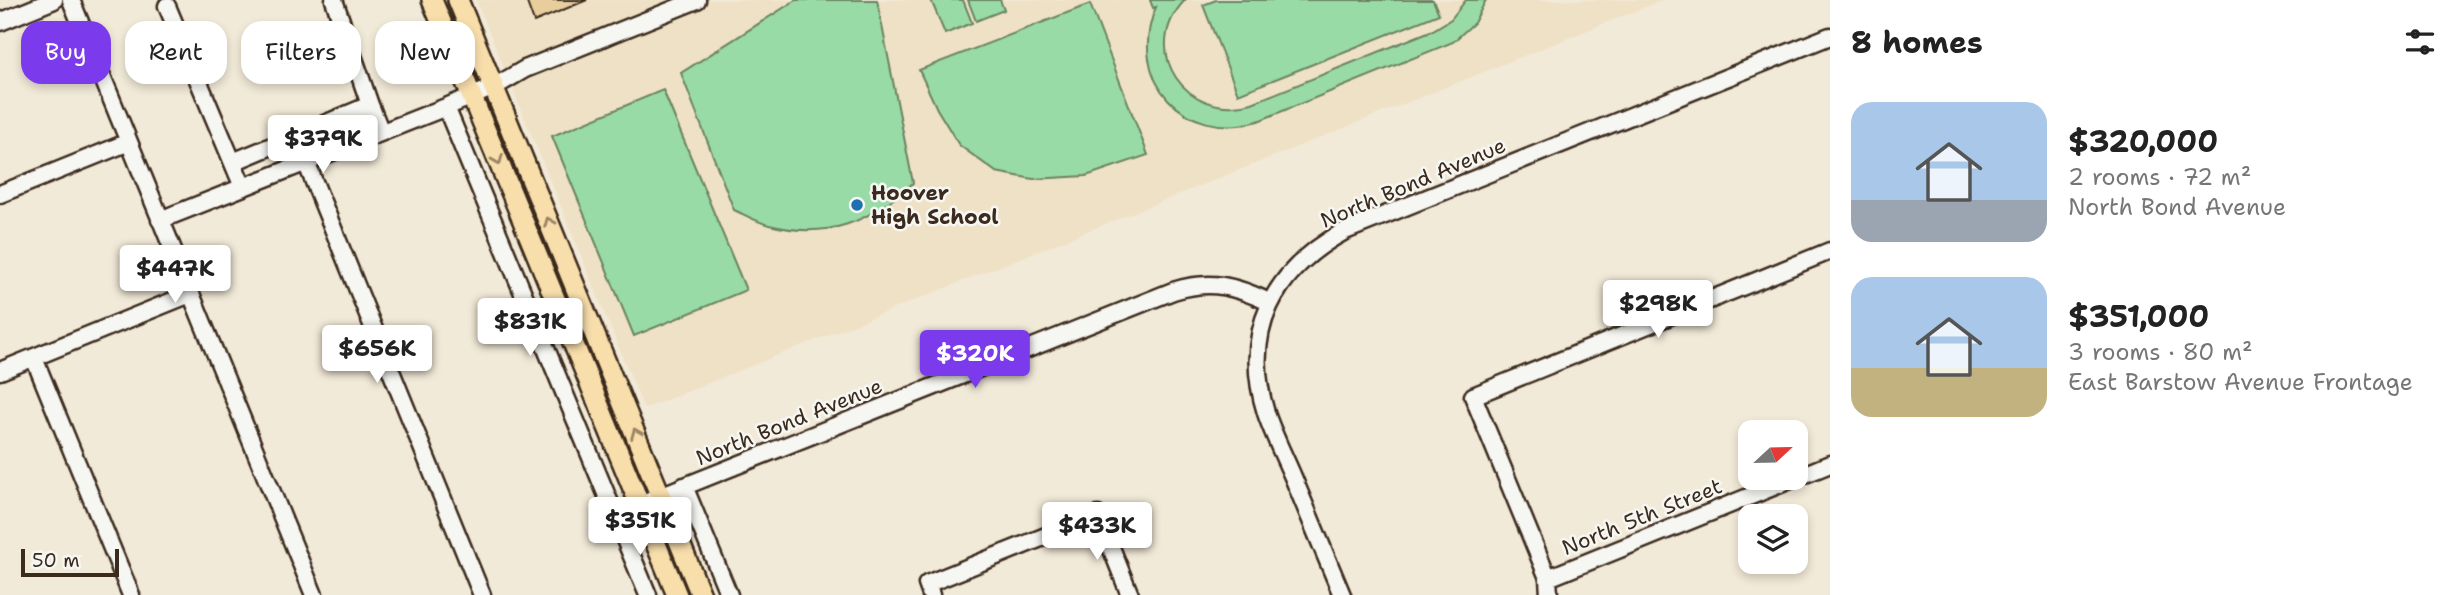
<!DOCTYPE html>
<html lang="en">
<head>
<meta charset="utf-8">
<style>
  :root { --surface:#fff; --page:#f2f2f2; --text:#222; --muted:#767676; --accent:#7c3aed }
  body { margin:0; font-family:"Shantell Sans",sans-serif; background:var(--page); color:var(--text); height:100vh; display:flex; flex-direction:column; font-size:26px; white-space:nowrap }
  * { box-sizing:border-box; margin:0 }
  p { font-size:23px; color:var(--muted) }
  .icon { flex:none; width:38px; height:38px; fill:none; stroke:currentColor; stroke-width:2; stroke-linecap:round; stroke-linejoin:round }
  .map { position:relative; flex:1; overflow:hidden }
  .panel { display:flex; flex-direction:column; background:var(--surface); width:630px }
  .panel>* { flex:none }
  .hud { position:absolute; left:21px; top:21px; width:665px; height:63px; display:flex; gap:14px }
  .needle { width:46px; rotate:68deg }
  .buttons { position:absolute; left:1738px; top:420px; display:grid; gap:14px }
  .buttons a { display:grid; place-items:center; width:70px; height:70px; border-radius:14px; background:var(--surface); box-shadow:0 4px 10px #0003; font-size:35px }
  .scale { position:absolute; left:21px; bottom:18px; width:98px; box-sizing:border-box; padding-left:7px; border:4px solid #3b2a1e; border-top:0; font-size:19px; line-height:24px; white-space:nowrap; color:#3b2a1e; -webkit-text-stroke:5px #f6f6f2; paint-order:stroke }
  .price { position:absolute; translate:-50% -60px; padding:0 16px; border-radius:7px; background:#fff; color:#222; font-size:23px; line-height:46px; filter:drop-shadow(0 2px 4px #0008) }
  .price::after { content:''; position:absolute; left:50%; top:42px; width:21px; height:16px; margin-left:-10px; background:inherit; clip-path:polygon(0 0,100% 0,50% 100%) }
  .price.on { background:var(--accent); color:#fff }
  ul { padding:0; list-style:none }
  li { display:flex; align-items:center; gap:21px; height:175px; padding:0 21px }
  li span { display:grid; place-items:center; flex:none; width:196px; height:140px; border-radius:21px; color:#555 }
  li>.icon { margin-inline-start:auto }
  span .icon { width:84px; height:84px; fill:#fffc; stroke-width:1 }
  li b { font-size:30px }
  h2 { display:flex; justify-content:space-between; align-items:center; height:84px; padding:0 21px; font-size:30px }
  .pill { padding:0 24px; border-radius:21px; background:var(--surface); box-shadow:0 4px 10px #0003; font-size:24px; line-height:63px }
  .pill.on { background:var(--accent); color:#fff }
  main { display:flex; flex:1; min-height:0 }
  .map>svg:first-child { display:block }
  .built { fill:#efe1c6 }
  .green { fill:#99dba6; stroke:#6a8262; stroke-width:2 }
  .building { fill:#e8cd9d; stroke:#3b2a1e; stroke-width:2 }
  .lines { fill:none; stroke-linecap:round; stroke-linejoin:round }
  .minor-casing { stroke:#3b2a1e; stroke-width:21 }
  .major-casing { stroke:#3b2a1e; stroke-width:24 }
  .minor { stroke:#f6f6f2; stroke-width:16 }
  .major { stroke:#f8deab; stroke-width:19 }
  .oneway { stroke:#9a8464 }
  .poi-dot { fill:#1f6fb2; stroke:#f6f6f2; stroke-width:2.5 }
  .labels { text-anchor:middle; stroke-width:5; stroke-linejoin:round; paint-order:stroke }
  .street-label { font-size:21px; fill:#3b2a1e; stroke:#f6f6f2 }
  .poi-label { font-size:21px; font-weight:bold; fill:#3b2a1e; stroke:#f6f6f2; text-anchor:start }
</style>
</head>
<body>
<main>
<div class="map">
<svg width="1830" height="595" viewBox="0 0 1830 595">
  <rect width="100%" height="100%" fill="#f2ead8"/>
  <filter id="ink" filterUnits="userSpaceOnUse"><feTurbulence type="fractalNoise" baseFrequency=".0143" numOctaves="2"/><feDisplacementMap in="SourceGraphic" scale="14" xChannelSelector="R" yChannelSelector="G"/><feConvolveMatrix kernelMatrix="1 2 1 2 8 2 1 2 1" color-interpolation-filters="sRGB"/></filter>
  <g filter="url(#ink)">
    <!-- built -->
    <path class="built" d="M 476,0 L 1663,0 L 644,409 Z"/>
    <!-- green -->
    <path class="green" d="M 796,0 L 877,0 L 913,183 C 869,222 829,240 769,225 C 757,222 745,215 734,210 L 681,73 Z
      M 931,0 L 963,0 L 972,23 L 945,34 Z
      M 968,0 L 1000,0 L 1004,10 L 976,21 Z
      M 1150,0 L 1185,0 C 1137,51 1187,122 1252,103 L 1433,30 L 1451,19 L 1466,0 L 1486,0 L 1474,23 L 1453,42 L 1258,121 C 1184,143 1126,79 1156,7 L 1153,8 Z
      M 1216,0 L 1433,0 L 1439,14 L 1238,94 L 1203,5 Z
      M 1090,4 L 1148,155 L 1086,176 L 1033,179 L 996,172 L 959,145 L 937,109 L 919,70 Z
      M 663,90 L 746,290 L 634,336 L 552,136 Z"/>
    <!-- building -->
    <path class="building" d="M 526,0 L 587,0 L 534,22 Z"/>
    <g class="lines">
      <!-- minor casing -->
      <g class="minor-casing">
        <path id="minor" d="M 71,0 L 314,595
          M 334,0 L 370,105
          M 167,6 L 243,187
          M 0,22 L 54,0
          M 446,107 L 648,595
          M 233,162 L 370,105 L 381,132
          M 306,162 L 482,595
          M 0,194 L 129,142
          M 160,220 L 446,107 L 494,87 L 525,69 L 697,0
          M 34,358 L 131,595
          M 0,371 L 190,294
          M 684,486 L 729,595
          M 640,504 L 1173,291 C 1211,279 1235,286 1269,302
          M 1548,578 L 1830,464
          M 931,595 L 927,584 L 1098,515 L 1130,595
          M 1342,595 C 1326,556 1309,516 1293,477 C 1284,456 1273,434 1266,413 C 1241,332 1273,270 1345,231 L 1830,36
          M 1549,595 L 1548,578 L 1473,396 L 1830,251"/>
      </g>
      <!-- major casing -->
      <g class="major-casing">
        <path id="major" d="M 432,0 L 677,595
          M 458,0 L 701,595"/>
      </g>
      <!-- minor -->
      <use href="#minor" class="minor"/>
      <!-- major -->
      <use href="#major" class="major"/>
    </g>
    <!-- one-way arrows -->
    <defs><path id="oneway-chevron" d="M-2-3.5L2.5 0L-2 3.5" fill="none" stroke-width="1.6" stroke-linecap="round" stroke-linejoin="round" transform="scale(1.75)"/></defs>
    <g class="oneway">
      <use href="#oneway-chevron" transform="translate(498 160) rotate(68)"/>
      <use href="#oneway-chevron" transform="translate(549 222) rotate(-112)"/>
      <use href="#oneway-chevron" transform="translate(636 433) rotate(-112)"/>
    </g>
  </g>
  <!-- markers -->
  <circle class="poi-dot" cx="857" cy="205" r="7"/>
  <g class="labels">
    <!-- street labels -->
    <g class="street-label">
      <text transform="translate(1413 183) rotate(-23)" y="7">North Bond Avenue</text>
      <text transform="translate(789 422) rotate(-22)" y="7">North Bond Avenue</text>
      <text transform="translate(1642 517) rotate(-22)" y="7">North 5th Street</text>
    </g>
    <!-- poi labels -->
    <g class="poi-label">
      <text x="871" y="200">Hoover<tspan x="871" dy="24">High School</tspan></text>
    </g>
  </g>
</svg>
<div class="buttons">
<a><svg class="needle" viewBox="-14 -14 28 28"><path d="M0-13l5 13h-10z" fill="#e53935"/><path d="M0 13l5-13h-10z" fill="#767676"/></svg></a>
<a><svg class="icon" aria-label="layers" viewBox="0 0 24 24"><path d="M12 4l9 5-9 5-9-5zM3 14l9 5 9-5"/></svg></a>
</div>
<div class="scale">50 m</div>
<b class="price" style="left:323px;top:175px">$379K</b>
<b class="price" style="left:175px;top:305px">$447K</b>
<b class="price" style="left:1658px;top:340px">$298K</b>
<b class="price" style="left:530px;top:358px">$831K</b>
<b class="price" style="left:377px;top:385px">$656K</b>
<b class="price on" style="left:975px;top:390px">$320K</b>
<b class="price" style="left:640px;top:557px">$351K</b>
<b class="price" style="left:1097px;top:562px">$433K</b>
<div class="hud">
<a class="pill on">Buy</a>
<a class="pill">Rent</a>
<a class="pill">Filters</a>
<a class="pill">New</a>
</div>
</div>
<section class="panel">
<h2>8 homes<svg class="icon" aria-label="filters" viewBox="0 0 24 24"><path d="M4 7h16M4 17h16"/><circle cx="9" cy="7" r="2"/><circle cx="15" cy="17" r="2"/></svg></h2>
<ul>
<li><span style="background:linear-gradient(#a9c7e8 70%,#9aa5b1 0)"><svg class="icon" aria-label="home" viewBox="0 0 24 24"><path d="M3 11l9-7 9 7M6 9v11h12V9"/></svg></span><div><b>$320,000</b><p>2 rooms · 72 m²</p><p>North Bond Avenue</p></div></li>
<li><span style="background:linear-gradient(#a9c7e8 65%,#c2b280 0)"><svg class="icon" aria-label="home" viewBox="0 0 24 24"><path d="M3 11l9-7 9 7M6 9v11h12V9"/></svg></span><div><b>$351,000</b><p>3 rooms · 80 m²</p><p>East Barstow Avenue Frontage</p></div></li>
</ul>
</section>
</main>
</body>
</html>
